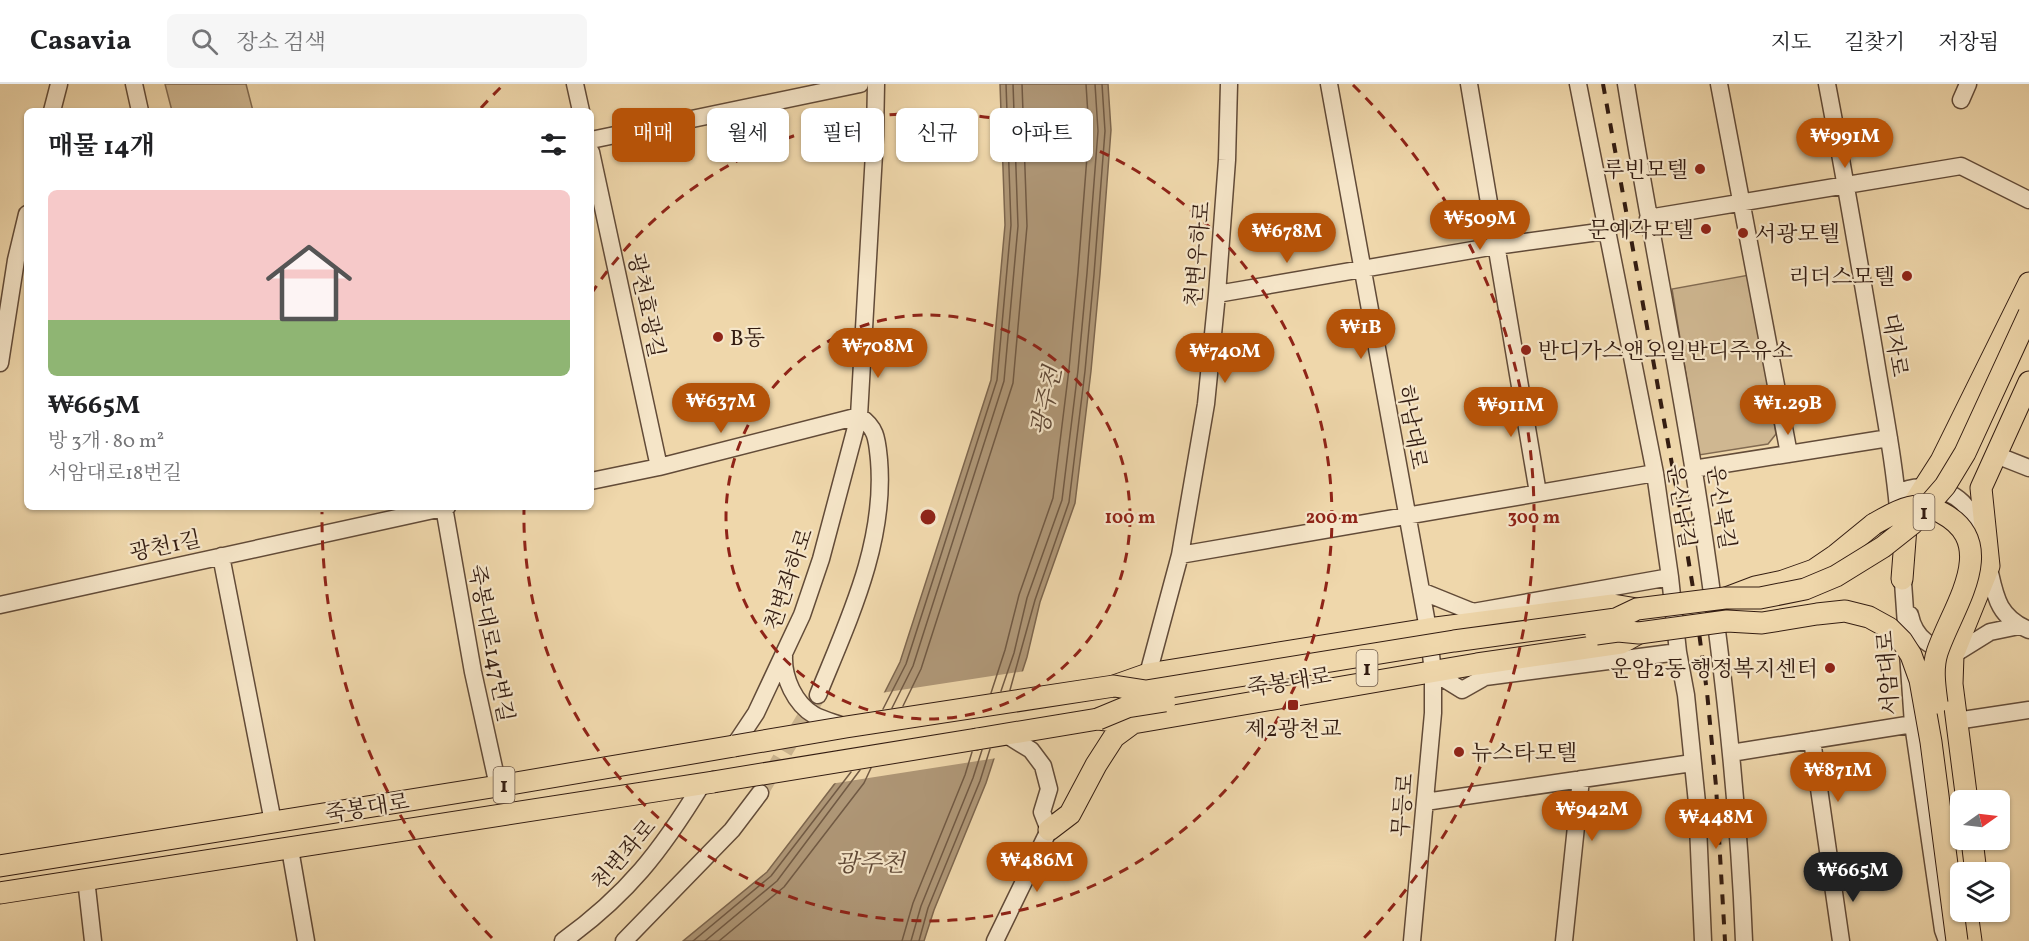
<!DOCTYPE html>
<html lang="ko">
<head>
<meta charset="utf-8">
<style>
  :root { --surface:#fff; --page:#f6f6f6; --text:#202124; --muted:#757577; --line:#e0e0e0; --accent:#b45309 }
  body { margin:0; font-family:Vollkorn,"Noto Serif KR",serif; background:var(--page); color:var(--text); height:100vh; display:flex; flex-direction:column; font-size:22px; white-space:nowrap }
  * { box-sizing:border-box; margin:0 }
  p { font-size:20px; color:var(--muted) }
  .icon { flex:none; width:33px; height:33px; fill:none; stroke:currentColor; stroke-width:2; stroke-linecap:round; stroke-linejoin:round }
  .map { position:relative; flex:1; overflow:hidden }
  .details { position:absolute; left:24px; top:24px; width:570px; height:402px; display:flex; flex-direction:column; background:var(--surface); border-radius:9px; box-shadow:0 2px 4px #0004 }
  .details>* { flex:none }
  .guide { position:absolute; left:612px; top:24px; width:570px; height:54px; display:flex; gap:12px }
  .needle { width:39px; rotate:76deg }
  .controls { position:absolute; left:1950px; top:706px; display:grid; gap:12px }
  .controls a { display:grid; place-items:center; width:60px; height:60px; border-radius:9px; background:var(--surface); box-shadow:0 2px 4px #0004; font-size:30px }
  .price { position:absolute; translate:-50% -51px; padding:0 14px; border-radius:21px; background:var(--accent); color:#fff; font-size:20px; line-height:39px; filter:drop-shadow(0 2px 3px #0008) }
  .price::after { content:''; position:absolute; left:50%; top:36px; width:18px; height:14px; margin-left:-9px; background:inherit; clip-path:polygon(0 0,100% 0,50% 100%) }
  .price.current { background:#222; color:#fff }
  ul { padding:0; list-style:none }
  li { display:grid; align-content:center; gap:12px; height:318px; padding:0 24px }
  li+li { border-top:2px solid var(--line) }
  li span { display:grid; place-items:center; height:186px; border-radius:9px; color:#555 }
  li>.icon { margin-inline-start:auto }
  span .icon { width:108px; height:108px; fill:#fffc; stroke-width:1 }
  li b { font-size:26px }
  h2 { display:flex; justify-content:space-between; align-items:center; height:72px; padding:0 24px; font-size:26px }
  .tag { padding:0 21px; border-radius:9px; background:var(--surface); box-shadow:0 2px 4px #0004; font-size:21px; line-height:54px }
  .tag.current { background:var(--accent); color:#fff }
  header { display:flex; align-items:center; gap:36px; box-sizing:border-box; height:84px; padding:0 30px; background:var(--surface); border-bottom:2px solid var(--line) }
  header strong { font-size:28px }
  nav { display:flex; gap:33px; margin-inline-start:auto; font-size:21px }
  .search { width:420px; height:54px; background:var(--page); display:flex; align-items:center; gap:15px; box-sizing:border-box; padding:0 21px; border-radius:9px; color:var(--muted); font-size:22px }
  .map>svg:first-child { display:block }
  .green { fill:#cfb791; stroke:#816a51; stroke-width:1.5 }
  .water { fill:#af9777; stroke:#7d664e; stroke-width:1.5 }
  .pier { fill:#efd7ab }
  .lines { fill:none; stroke-linecap:round; stroke-linejoin:round }
  .shore { stroke:#715a44; stroke-width:1.5 }
  .minor-tunnel { stroke:#c9b28c; stroke-width:16; stroke-dasharray:16 8; stroke-linecap:butt }
  .minor-casing { stroke:#624b38; stroke-width:19 }
  .major-casing { stroke:#331c11; stroke-width:23 }
  .minor { stroke:#f5e5c8; stroke-width:16 }
  .major { stroke:#efd7ab; stroke-width:21 }
  .rail { stroke:#331c11; stroke-width:4; stroke-dasharray:10 10; stroke-linecap:butt }
  .major-bridge-casing { stroke:#331c11; stroke-width:23; stroke-linecap:butt }
  .major-bridge { stroke:#efd7ab; stroke-width:21 }
  .ring { fill:none; stroke:#8f2418; stroke-width:3; stroke-dasharray:10 8 }
  .poi-dot { fill:#8f2418; stroke:#f5e5c8; stroke-width:2 }
  .labels { text-anchor:middle; stroke-width:4.5; stroke-linejoin:round; paint-order:stroke }
  .shield { fill:#f5e5c8; stroke:#6d5848; stroke-width:1.5 }
  .shield-label { font-size:21px; font-weight:bold; fill:#331c11 }
  .poi-label { font-size:22px; fill:#331c11; stroke:#f5e5c8; text-anchor:end }
  .street-label { font-size:22px; fill:#331c11; stroke:#f5e5c8 }
  .water-label { font-size:24px; font-style:italic; fill:#5e4735; stroke:#f5e5c8 }
  .centre { fill:#8f2418; stroke:#f5e5c8; stroke-width:3 }
  .ring-label { font-size:18px; text-anchor:middle; font-weight:bold; fill:#8f2418; stroke:#f5e5c8; stroke-width:4.5; stroke-linejoin:round; paint-order:stroke }
</style>
</head>
<body>
<header>
<strong>Casavia</strong>
<div class="search"><svg class="icon" aria-label="search" viewBox="0 0 24 24"><circle cx="10" cy="10" r="6"/><path d="M15 15l6 6"/></svg>장소 검색</div>
<nav><a>지도</a><a>길찾기</a><a>저장됨</a></nav>
</header>
<div class="map">
<svg width="2029" height="857" viewBox="0 0 2029 857">
  <rect width="100%" height="100%" fill="#efd7ab"/>
  <filter id="stains"><feTurbulence type="fractalNoise" baseFrequency=".00333" numOctaves="4"/><feColorMatrix values="0 0 0 0 .2 0 0 0 0 .09 0 0 0 0 .02 0 0 0 .5 -.17"/></filter>
  <radialGradient id="worn" r=".72"><stop offset=".6" stop-color="#630" stop-opacity="0"/><stop offset="1" stop-color="#630" stop-opacity=".3"/></radialGradient>
  <!-- green -->
  <path class="green" d="M 165,0 L 246,0 L 253,27 L 172,27 Z
    M 1749,191 L 1776,350 L 1768,360 L 1699,371 L 1672,205 Z"/>
  <!-- water -->
  <path class="water" d="M 1000,0 L 1108,0 L 1111,46 L 1100,190 L 1091,287 L 1075,419 L 1040,518 L 1027,573 L 986,699 L 934,826 L 924,857 L 683,857 L 767,788 L 846,685 L 900,578 L 991,296 L 1005,141 Z"/>
  <!-- pier -->
  <path class="pier" d="M 1025,587 L 997,674 L 830,700 L 843,683 L 881,609 Z"/>
  <g class="lines">
    <!-- shore -->
    <path class="shore" d="M 1010,606 L 1035,516 L 1069,418 L 1085,287 L 1094,190 L 1105,47 L 1102,0
      M 1001,607 L 1014,569 L 1027,514 L 1062,416 L 1078,286 L 1087,189 L 1098,47 L 1095,0
      M 991,609 L 1005,566 L 1019,511 L 1053,414 L 1069,285 L 1078,188 L 1089,47 L 1086,0
      M 903,622 L 921,585 L 1013,299 L 1027,142 L 1022,0
      M 892,624 L 913,582 L 1004,297 L 1018,142 L 1013,0
      M 883,625 L 906,580 L 997,296 L 1011,141 L 1006,0
      M 693,857 L 771,792 L 851,688
      M 705,857 L 777,797 L 860,686
      M 719,857 L 784,803 L 864,699 L 871,684
      M 902,857 L 913,819 L 965,691 L 972,668
      M 911,857 L 921,822 L 973,694 L 982,666
      M 919,857 L 928,824 L 980,697 L 990,665"/>
    <!-- minor-tunnel -->
    <path class="minor-tunnel" d="M 760,709 L 818,611"/>
    <!-- minor casing -->
    <g class="minor-casing">
      <path id="minor" d="M 134,0 L 140,27
        M 575,0 L 581,27
        M 1329,0 L 1428,545 L 1433,588 L 1433,629 L 1412,857
        M 1469,0 L 1538,409
        M 1578,0 L 1655,389 L 1670,493 L 1678,568 L 1686,611 L 1697,719 L 1703,857
        M 1626,0 C 1647,130 1673,259 1694,388 C 1719,544 1738,700 1744,857
        M 1719,0 L 1789,370
        M 1827,0 C 1844,88 1859,177 1874,265 C 1883,322 1895,379 1899,437
        M 1961,16 L 1968,0
        M 52,27 L 59,0
        M 591,56 L 860,0
        M 591,68 L 659,383
        M 1648,134 L 1961,82 L 2029,116
        M 1217,210 L 1496,162 L 1606,147
        M 0,279 L 16,176 L 27,130
        M 1996,371 L 2029,384
        M 1693,385 L 1889,354
        M 591,397 L 659,383 L 859,332 C 877,344 877,356 879,376 C 886,459 848,537 818,611
        M 1897,410 C 1907,404 1917,402 1929,404 C 1958,407 1972,424 1981,452
        M 444,423 L 473,588 L 498,702
        M 1180,471 L 1655,389
        M 221,472 L 273,738
        M 1988,480 C 1995,510 1996,532 2029,546
        M 1902,484 L 1913,640 L 1943,846 L 1947,857
        M 1421,507 L 1473,528 L 1670,493
        M 0,521 L 447,423
        M 1910,531 C 1915,556 1932,563 1953,571 L 1990,548 L 2019,542
        M 784,572 C 783,594 795,620 814,631 C 823,636 836,639 846,643
        M 1433,588 L 1462,606 L 1485,593 L 1678,568
        M 1148,590 L 1180,471 L 1206,320 L 1217,210 L 1227,76 L 1229,0
        M 1956,637 L 2029,626
        M 1812,656 L 1841,857
        M 734,662 L 756,629 L 802,531 L 821,475 L 859,332 L 875,52 L 876,0
        M 1731,669 L 1913,640
        M 1425,718 L 1692,679
        M 290,765 L 306,857
        M 86,795 L 93,857
        M 563,857 C 628,810 661,767 702,700
        M 624,857 L 732,746 L 760,709
        M 995,857 L 1049,746 L 1042,728 L 1049,705 L 1043,682 L 1031,666 L 1005,650
        M 1564,857 L 1581,695"/>
    </g>
    <!-- major casing -->
    <g class="major-casing">
      <path id="major" d="M 1902,495 L 1907,430 L 1941,377 L 2029,199
        M 1726,514 L 1755,503 L 1783,497 L 1814,486 L 1836,471 L 1874,440
        M 1114,602 L 1148,590 L 1428,545 L 1613,521 L 1637,525
        M 977,655 L 1098,635 L 1133,639 L 1477,580 L 1621,559 L 1639,549
        M 1967,717 L 1952,600 L 1953,571 L 1989,482 L 1981,404 L 2029,298
        M 1049,746 L 1070,730 L 1096,681 L 1114,653 L 1133,639
        M 1972,756 L 1976,789
        M 0,782 L 498,702 L 734,662
        M 0,809 L 713,698
        M 1967,828 L 1971,857"/>
    </g>
    <!-- minor -->
    <use href="#minor" class="minor"/>
    <!-- major -->
    <use href="#major" class="major"/>
    <!-- rail -->
    <path class="rail" d="M 1603,0 L 1679,419 L 1693,504 L 1707,608 L 1716,702 L 1725,857"/>
    <!-- major-bridge casing -->
    <g class="major-bridge-casing">
      <path id="major-bridge" d="M 1874,440 C 1897,427 1916,414 1942,429 C 2002,461 1951,525 1937,569 C 1932,585 1935,603 1937,619
        M 1596,550 L 1618,547 L 1639,549 L 1727,537 L 1762,539 L 1817,530 L 1845,527 L 1869,533 L 1889,544 L 1902,557 L 1911,571 L 1920,596 L 1931,658 L 1957,857
        M 1098,635 L 1127,623 L 1165,617
        M 734,662 L 846,643 L 1114,602 L 1146,607 L 1454,557 L 1616,535 L 1637,525 L 1725,514 L 1760,514 L 1805,505 L 1836,492 L 1883,463 L 1912,440 L 1945,402 L 1965,369 L 2029,230
        M 713,698 L 977,655"/>
    </g>
    <!-- major-bridge -->
    <use href="#major-bridge" class="major-bridge"/>
  </g>
  <!-- distance rings -->
  <g class="ring">
    <circle cx="928" cy="433" r="202"/>
    <path d="M591 210A404 404 0 1 1 524 426"/>
    <path d="M492 854A606 606 0 0 1 322 428M481 24A606 606 0 0 1 503 1M1353 1A606 606 0 0 1 1364 854"/>
  </g>
  <!-- markers -->
  <g class="poi-dot">
    <circle cx="1700" cy="85" r="6"/>
    <circle cx="1706" cy="145" r="6"/>
    <circle cx="1743" cy="149" r="6"/>
    <circle cx="1907" cy="192" r="6"/>
    <circle cx="718" cy="253" r="6"/>
    <circle cx="1526" cy="266" r="6"/>
    <circle cx="1830" cy="584" r="6"/>
    <rect x="1287" y="615" width="12" height="12" rx="3"/>
    <circle cx="1459" cy="668" r="6"/>
  </g>
  <g class="labels">
    <!-- shield labels -->
    <g class="shield">
      <rect x="1913.5" y="410" width="21" height="36" rx="4.5"/>
      <rect x="1356.5" y="566" width="21" height="36" rx="4.5"/>
      <rect x="493.5" y="683" width="21" height="36" rx="4.5"/>
    </g>
    <g class="shield-label">
      <text x="1924" y="435">1</text>
      <text x="1367" y="591">1</text>
      <text x="504" y="708">1</text>
    </g>
    <!-- poi labels -->
    <g class="poi-label">
      <text x="1688" y="93">루빈모텔</text>
      <text x="1694" y="153">문예각모텔</text>
      <text x="1755" y="157" text-anchor="start">서광모텔</text>
      <text x="1895" y="200">리더스모텔</text>
      <text x="730" y="261" text-anchor="start">B동</text>
      <text x="1538" y="274" text-anchor="start">반디가스앤오일반디주유소</text>
      <text x="1818" y="592">운암2동 행정복지센터</text>
      <text x="1293" y="652" text-anchor="middle">제2광천교</text>
      <text x="1471" y="676" text-anchor="start">뉴스타모텔</text>
    </g>
    <!-- street labels -->
    <g class="street-label">
      <text transform="translate(1197 170) rotate(-85)" y="8">천변우하로</text>
      <text transform="translate(647 221) rotate(78)" y="8">광천효광길</text>
      <text transform="translate(1896 261) rotate(81)" y="8">대자로</text>
      <text transform="translate(1413 343) rotate(80)" y="8">하남대로</text>
      <text transform="translate(1682 422) rotate(81)" y="8">운신남길</text>
      <text transform="translate(1722 423) rotate(81)" y="8">운신북길</text>
      <text transform="translate(165 461) rotate(-12)" y="8">광천1길</text>
      <text transform="translate(788 495) rotate(-71)" y="8">천변좌하로</text>
      <text transform="translate(492 559) rotate(79)" y="8">죽봉대로147번길</text>
      <text transform="translate(1887 589) rotate(-94)" y="8">서암대로</text>
      <text transform="translate(1289 597) rotate(-9)" y="8">죽봉대로</text>
      <text transform="translate(1402 721) rotate(-85)" y="8">무등로</text>
      <text transform="translate(367 723) rotate(-9)" y="8">죽봉대로</text>
      <text transform="translate(623 770) rotate(-49)" y="8">천변좌로</text>
    </g>
    <!-- water labels -->
    <g class="water-label">
      <text transform="translate(1046 317) rotate(-78)" y="8">광주천</text>
      <text x="870" y="787">광주천</text>
    </g>
  </g>
  <circle cx="928" cy="433" r="9" class="centre"/>
  <g class="ring-label">
    <text x="1130" y="439">100 m</text>
    <text x="1332" y="439">200 m</text>
    <text x="1534" y="439">300 m</text>
  </g>
  <rect width="100%" height="100%" filter="url(#stains)"/>
  <rect width="100%" height="100%" fill="url(#worn)"/>
</svg>
<div class="controls">
<a><svg class="needle" viewBox="-14 -14 28 28"><path d="M0-13l5 13h-10z" fill="#e53935"/><path d="M0 13l5-13h-10z" fill="#757577"/></svg></a>
<a><svg class="icon" aria-label="layers" viewBox="0 0 24 24"><path d="M12 4l9 5-9 5-9-5zM3 14l9 5 9-5"/></svg></a>
</div>
<b class="price" style="left:1845px;top:85px">₩991M</b>
<b class="price" style="left:1480px;top:167px">₩509M</b>
<b class="price" style="left:1287px;top:180px">₩678M</b>
<b class="price" style="left:1361px;top:276px">₩1B</b>
<b class="price" style="left:878px;top:295px">₩708M</b>
<b class="price" style="left:1225px;top:300px">₩740M</b>
<b class="price" style="left:721px;top:350px">₩637M</b>
<b class="price" style="left:1788px;top:352px">₩1.29B</b>
<b class="price" style="left:1511px;top:354px">₩911M</b>
<b class="price" style="left:1838px;top:719px">₩871M</b>
<b class="price" style="left:1592px;top:758px">₩942M</b>
<b class="price" style="left:1716px;top:766px">₩448M</b>
<b class="price" style="left:1037px;top:809px">₩486M</b>
<b class="price current" style="left:1853px;top:819px">₩665M</b>
<div class="guide">
<a class="tag current">매매</a>
<a class="tag">월세</a>
<a class="tag">필터</a>
<a class="tag">신규</a>
<a class="tag">아파트</a>
</div>
<section class="details">
<h2>매물 14개<svg class="icon" aria-label="filters" viewBox="0 0 24 24"><path d="M4 7h16M4 17h16"/><circle cx="9" cy="7" r="2"/><circle cx="15" cy="17" r="2"/></svg></h2>
<ul>
<li><span style="background:linear-gradient(#f6c9c9 70%,#8fb573 0)"><svg class="icon" aria-label="home" viewBox="0 0 24 24"><path d="M3 11l9-7 9 7M6 9v11h12V9"/></svg></span><div><b>₩665M</b><p>방 3개 · 80 m²</p><p>서암대로18번길</p></div></li>
</ul>
</section>
</div>
</body>
</html>
